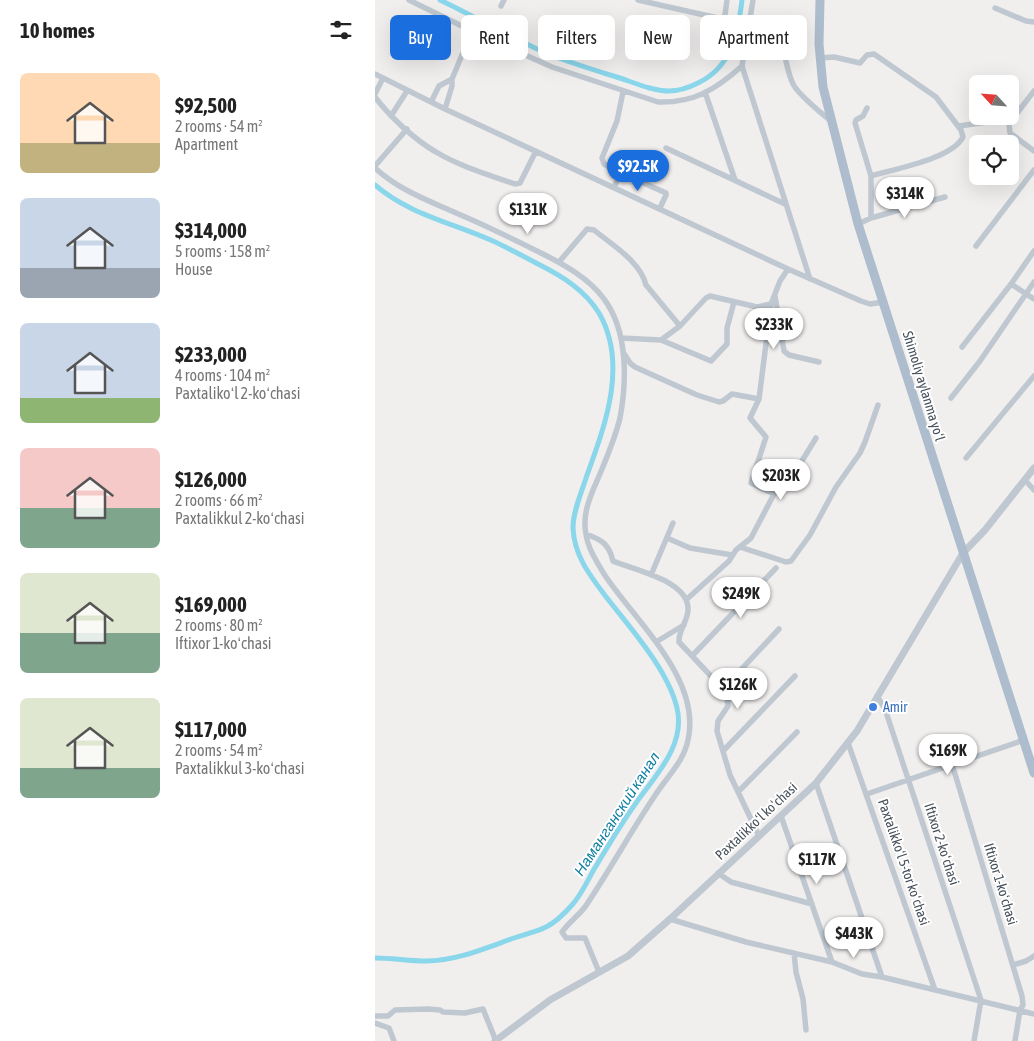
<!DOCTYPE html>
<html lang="en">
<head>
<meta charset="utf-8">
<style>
  :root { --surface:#fff; --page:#f2f2f2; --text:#222; --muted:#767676; --accent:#1b6ede }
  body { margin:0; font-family:"Asap Condensed",sans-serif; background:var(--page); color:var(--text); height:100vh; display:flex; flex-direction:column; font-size:19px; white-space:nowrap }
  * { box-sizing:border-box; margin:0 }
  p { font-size:16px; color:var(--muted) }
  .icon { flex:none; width:28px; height:28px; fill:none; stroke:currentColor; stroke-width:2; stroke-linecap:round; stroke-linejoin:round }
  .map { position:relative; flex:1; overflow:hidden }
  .side { display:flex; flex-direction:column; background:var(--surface); width:375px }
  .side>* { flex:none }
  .banner { position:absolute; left:15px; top:15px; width:475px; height:45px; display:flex; gap:10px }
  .needle { width:32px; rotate:296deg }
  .controls { position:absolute; left:594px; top:75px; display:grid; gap:10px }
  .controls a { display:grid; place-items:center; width:50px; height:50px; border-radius:8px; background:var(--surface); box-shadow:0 5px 20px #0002; font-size:25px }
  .price { position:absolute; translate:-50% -42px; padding:0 11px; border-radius:18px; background:#fff; color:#222; font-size:16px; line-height:32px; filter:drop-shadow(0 1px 2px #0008) }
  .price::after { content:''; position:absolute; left:50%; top:30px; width:15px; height:11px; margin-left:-8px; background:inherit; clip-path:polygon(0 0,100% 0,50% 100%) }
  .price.active { background:var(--accent); color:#fff }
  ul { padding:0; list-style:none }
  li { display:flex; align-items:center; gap:15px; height:125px; padding:0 20px }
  li span { display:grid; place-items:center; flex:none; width:140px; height:100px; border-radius:8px; color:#555 }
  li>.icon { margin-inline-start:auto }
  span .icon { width:60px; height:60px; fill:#fffc; stroke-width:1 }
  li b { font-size:21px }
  h2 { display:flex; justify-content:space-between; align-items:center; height:60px; padding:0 20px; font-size:21px }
  .pill { padding:0 18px; border-radius:8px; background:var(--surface); box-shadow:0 5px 20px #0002; font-size:18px; line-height:45px }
  .pill.active { background:var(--accent); color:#fff }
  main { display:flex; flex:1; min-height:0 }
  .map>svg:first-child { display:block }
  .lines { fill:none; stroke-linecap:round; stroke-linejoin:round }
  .canal { stroke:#8ad6eb; stroke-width:5 }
  .minor { stroke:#bfc8d0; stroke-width:5.5 }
  .tertiary { stroke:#bfc8d0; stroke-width:7 }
  .primary { stroke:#aebdcd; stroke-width:9 }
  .shop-dot { fill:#3f7fe0; stroke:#fff; stroke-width:2 }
  .labels { text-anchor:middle; stroke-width:4; stroke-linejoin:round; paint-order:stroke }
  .street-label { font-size:14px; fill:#47515b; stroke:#fff }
  .shop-label { font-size:14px; fill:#366cbe; stroke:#fff; text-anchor:start }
  .water-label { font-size:15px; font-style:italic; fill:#0e7fa0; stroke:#fff }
</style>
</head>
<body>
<main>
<section class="side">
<h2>10 homes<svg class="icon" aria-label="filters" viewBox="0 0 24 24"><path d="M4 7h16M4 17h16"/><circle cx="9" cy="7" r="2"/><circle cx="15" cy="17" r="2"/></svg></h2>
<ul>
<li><span style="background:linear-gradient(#ffd9b3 70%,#c2b280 0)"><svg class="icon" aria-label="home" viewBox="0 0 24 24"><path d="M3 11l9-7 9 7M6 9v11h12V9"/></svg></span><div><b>$92,500</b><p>2 rooms · 54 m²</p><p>Apartment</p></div></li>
<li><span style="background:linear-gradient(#c9d6e8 70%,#9aa5b1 0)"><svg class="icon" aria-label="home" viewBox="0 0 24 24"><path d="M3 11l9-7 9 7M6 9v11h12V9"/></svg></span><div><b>$314,000</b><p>5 rooms · 158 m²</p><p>House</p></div></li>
<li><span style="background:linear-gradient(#c9d6e8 75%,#8fb573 0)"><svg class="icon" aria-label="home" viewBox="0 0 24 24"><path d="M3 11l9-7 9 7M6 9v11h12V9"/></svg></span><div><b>$233,000</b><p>4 rooms · 104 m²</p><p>Paxtalikoʻl 2-koʻchasi</p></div></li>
<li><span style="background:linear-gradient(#f6c9c9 60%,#7fa58c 0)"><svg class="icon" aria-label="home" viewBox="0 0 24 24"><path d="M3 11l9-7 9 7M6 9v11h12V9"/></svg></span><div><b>$126,000</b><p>2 rooms · 66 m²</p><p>Paxtalikkul 2-koʻchasi</p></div></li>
<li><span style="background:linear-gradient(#dfe7d0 60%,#7fa58c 0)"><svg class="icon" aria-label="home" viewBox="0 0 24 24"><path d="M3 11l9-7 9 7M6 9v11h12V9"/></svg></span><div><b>$169,000</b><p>2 rooms · 80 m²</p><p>Iftixor 1-koʻchasi</p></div></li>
<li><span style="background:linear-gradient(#dfe7d0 70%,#7fa58c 0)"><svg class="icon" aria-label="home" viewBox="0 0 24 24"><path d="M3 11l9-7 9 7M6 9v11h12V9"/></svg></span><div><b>$117,000</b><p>2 rooms · 54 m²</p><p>Paxtalikkul 3-koʻchasi</p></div></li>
</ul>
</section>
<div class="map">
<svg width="659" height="1041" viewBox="0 0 659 1041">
  <rect width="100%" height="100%" fill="#f1eeee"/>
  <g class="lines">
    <!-- canal -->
    <path class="canal" d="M 65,0 C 103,18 139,40 178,56 C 197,63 216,69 235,75 C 254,80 275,91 294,91 C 304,91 315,87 323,83 C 357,67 363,33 367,0
      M 0,185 C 33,214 78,223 118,241 C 133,248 148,256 163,264 C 187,276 210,290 224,313 C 254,365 229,428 211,478 C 206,494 198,511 198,528 C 199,556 216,577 232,598 C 256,629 293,670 302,708 C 311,745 280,776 261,803 C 245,825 232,848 218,871 C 212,882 206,895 197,905 C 190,913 181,922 171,927 C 161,932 150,934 139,938 C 111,948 81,961 51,961 C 34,961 17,958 0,958"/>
    <!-- minor -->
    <path class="minor" d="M 34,0 L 97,31 L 177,67 L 283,102 C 319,103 340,90 367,66 L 378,0
      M 263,0 L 347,19 L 350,15 L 352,0
      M 126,6 L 129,0
      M 620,8 L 651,21 L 659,22
      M 373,37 L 405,39 L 407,41 C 410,55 412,72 418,84 C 422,93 447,114 456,121
      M 445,58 L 459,57 L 485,63 L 492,55 L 499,54 L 561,97 L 586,130 L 588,137 C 577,159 519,169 496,176
      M 367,66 L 435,279
      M 0,74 L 70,109 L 413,269 L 486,301 L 495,304 L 509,302
      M 659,91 L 636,121 L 634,125 L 635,133 L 659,151
      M 330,92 L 360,180
      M 0,94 L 8,78
      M 0,97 C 14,116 40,140 61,152 C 84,166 114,175 140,184 L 145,183 L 161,151
      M 56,102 L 64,86 L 77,79 L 97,31
      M 492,108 L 488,116 L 481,120 L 480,123 L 496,176 L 496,218
      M 70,109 L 77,86 L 77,79
      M 16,116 L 32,91
      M 584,126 L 619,121 L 636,121
      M 291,148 L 410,204
      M 0,166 L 32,129
      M 0,168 C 24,190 52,200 81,213 C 110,225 138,239 166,253 C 188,264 214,278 229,299 C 253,331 252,380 245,418 C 241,435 234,452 227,469 C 219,489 206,511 211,534 C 213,549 222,562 229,574 C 260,621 327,679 313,740 C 309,761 292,777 281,794 C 256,831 235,870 210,907 C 203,916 193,923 187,932 L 191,938 L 210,938 L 224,972
      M 246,173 L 291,193 L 291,195 L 285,208
      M 239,187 L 246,173 L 229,164 L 227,158 L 242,121 L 248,92
      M 483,224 L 496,218 L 570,197
      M 601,246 L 659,170
      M 184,262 L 212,229 L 219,230 C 237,245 265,261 271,285 L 305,326
      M 636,284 L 659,299
      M 400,296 L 409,351 L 414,355 L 444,362
      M 246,338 L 286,340 L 305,326 L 331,298 L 335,296 L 382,307 L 396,304
      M 286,340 L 336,361 L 352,344 L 352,328 L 359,302
      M 587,347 L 636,284 L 659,251
      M 248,352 L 255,363 L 260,367 L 322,395 L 344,402 L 348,401 L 357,394 L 384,399
      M 576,398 L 605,361 L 659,282
      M 591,458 L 659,376
      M 650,480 L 659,490
      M 399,494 L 376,483 L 391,437 L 375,418 L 384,399 L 396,304 L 405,281 L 413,269
      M 211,534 C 227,540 234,544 238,561 C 259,570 312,580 313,608 C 314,620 303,630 304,642 L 348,689 L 352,696 L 353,706 L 343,721 L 342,731 L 355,775 L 384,836
      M 292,538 L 315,548 L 357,555
      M 365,547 L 411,562 L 416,561 L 435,535 L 461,487 L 485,453 L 490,442 L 503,405
      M 276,575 L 298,523
      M 312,599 L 354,561 L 361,550 L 376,538 L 399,494 L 410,487 L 414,482 L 441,438
      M 281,642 L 309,625
      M 317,656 L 401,568
      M 348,689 L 404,629
      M 502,696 L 510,709 L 606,1000 L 599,1041
      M 473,743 L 560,990
      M 349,750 L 420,676
      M 577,764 L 647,996 L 648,1005 L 645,1010 L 640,1041
      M 441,783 L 507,977
      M 363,792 L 422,732
      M 492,794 L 649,740
      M 406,816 L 457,962
      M 343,873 L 356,882 L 437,904
      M 295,919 L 371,942 L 457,962 L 487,974 L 507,977 L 659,1014
      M 419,953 L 421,972 L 428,999 L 431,1030
      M 638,965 L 651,961 L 659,956
      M 0,1016 L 13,1016 L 20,1010 L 53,1009 L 65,1010 L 68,1012 L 90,1013 L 108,1009 L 121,1041
      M 0,1023 L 14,1028 L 19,1041"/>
    <!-- tertiary -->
    <path class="tertiary" d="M 120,1041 L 175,1000 L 253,956 L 295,919 L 441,783 L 482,731 L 588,553 L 610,530 L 659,468"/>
    <!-- primary -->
    <path class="primary" d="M 445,0 L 444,44 L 448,87 L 483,224 L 659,773"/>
  </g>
  <!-- markers -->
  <circle class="shop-dot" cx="498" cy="707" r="5"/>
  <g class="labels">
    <!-- street labels -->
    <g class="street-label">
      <text transform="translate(549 386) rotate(73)" y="5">Shimoliy aylanma yoʻl</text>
      <text transform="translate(381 821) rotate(-43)" y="5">Paxtalikkoʻl koʻchasi</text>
      <text transform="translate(567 844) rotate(72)" y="5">Iftixor 2-koʻchasi</text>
      <text transform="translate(529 862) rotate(71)" y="5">Paxtalikkoʻl 5-tor koʻchasi</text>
      <text transform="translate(626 884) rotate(73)" y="5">Iftixor 1-koʻchasi</text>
    </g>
    <!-- shop labels -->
    <g class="shop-label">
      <text x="508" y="712">Amir</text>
    </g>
    <!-- water labels -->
    <g class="water-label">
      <text transform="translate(242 814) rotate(-57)" y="5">Наманганский канал</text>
    </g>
  </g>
</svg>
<div class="controls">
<a><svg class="needle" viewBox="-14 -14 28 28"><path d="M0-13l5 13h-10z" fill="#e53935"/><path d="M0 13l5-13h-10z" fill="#767676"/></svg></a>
<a><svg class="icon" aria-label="locate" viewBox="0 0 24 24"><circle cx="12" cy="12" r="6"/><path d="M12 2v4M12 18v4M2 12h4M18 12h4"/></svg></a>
</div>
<b class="price active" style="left:263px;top:192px">$92.5K</b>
<b class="price" style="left:530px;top:219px">$314K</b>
<b class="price" style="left:153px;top:235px">$131K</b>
<b class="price" style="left:399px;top:350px">$233K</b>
<b class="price" style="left:406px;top:501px">$203K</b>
<b class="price" style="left:366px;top:619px">$249K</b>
<b class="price" style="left:363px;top:710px">$126K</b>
<b class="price" style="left:573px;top:776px">$169K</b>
<b class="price" style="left:442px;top:885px">$117K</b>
<b class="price" style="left:479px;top:959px">$443K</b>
<div class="banner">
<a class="pill active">Buy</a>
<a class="pill">Rent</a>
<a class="pill">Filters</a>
<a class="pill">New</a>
<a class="pill">Apartment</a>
</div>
</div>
</main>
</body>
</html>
